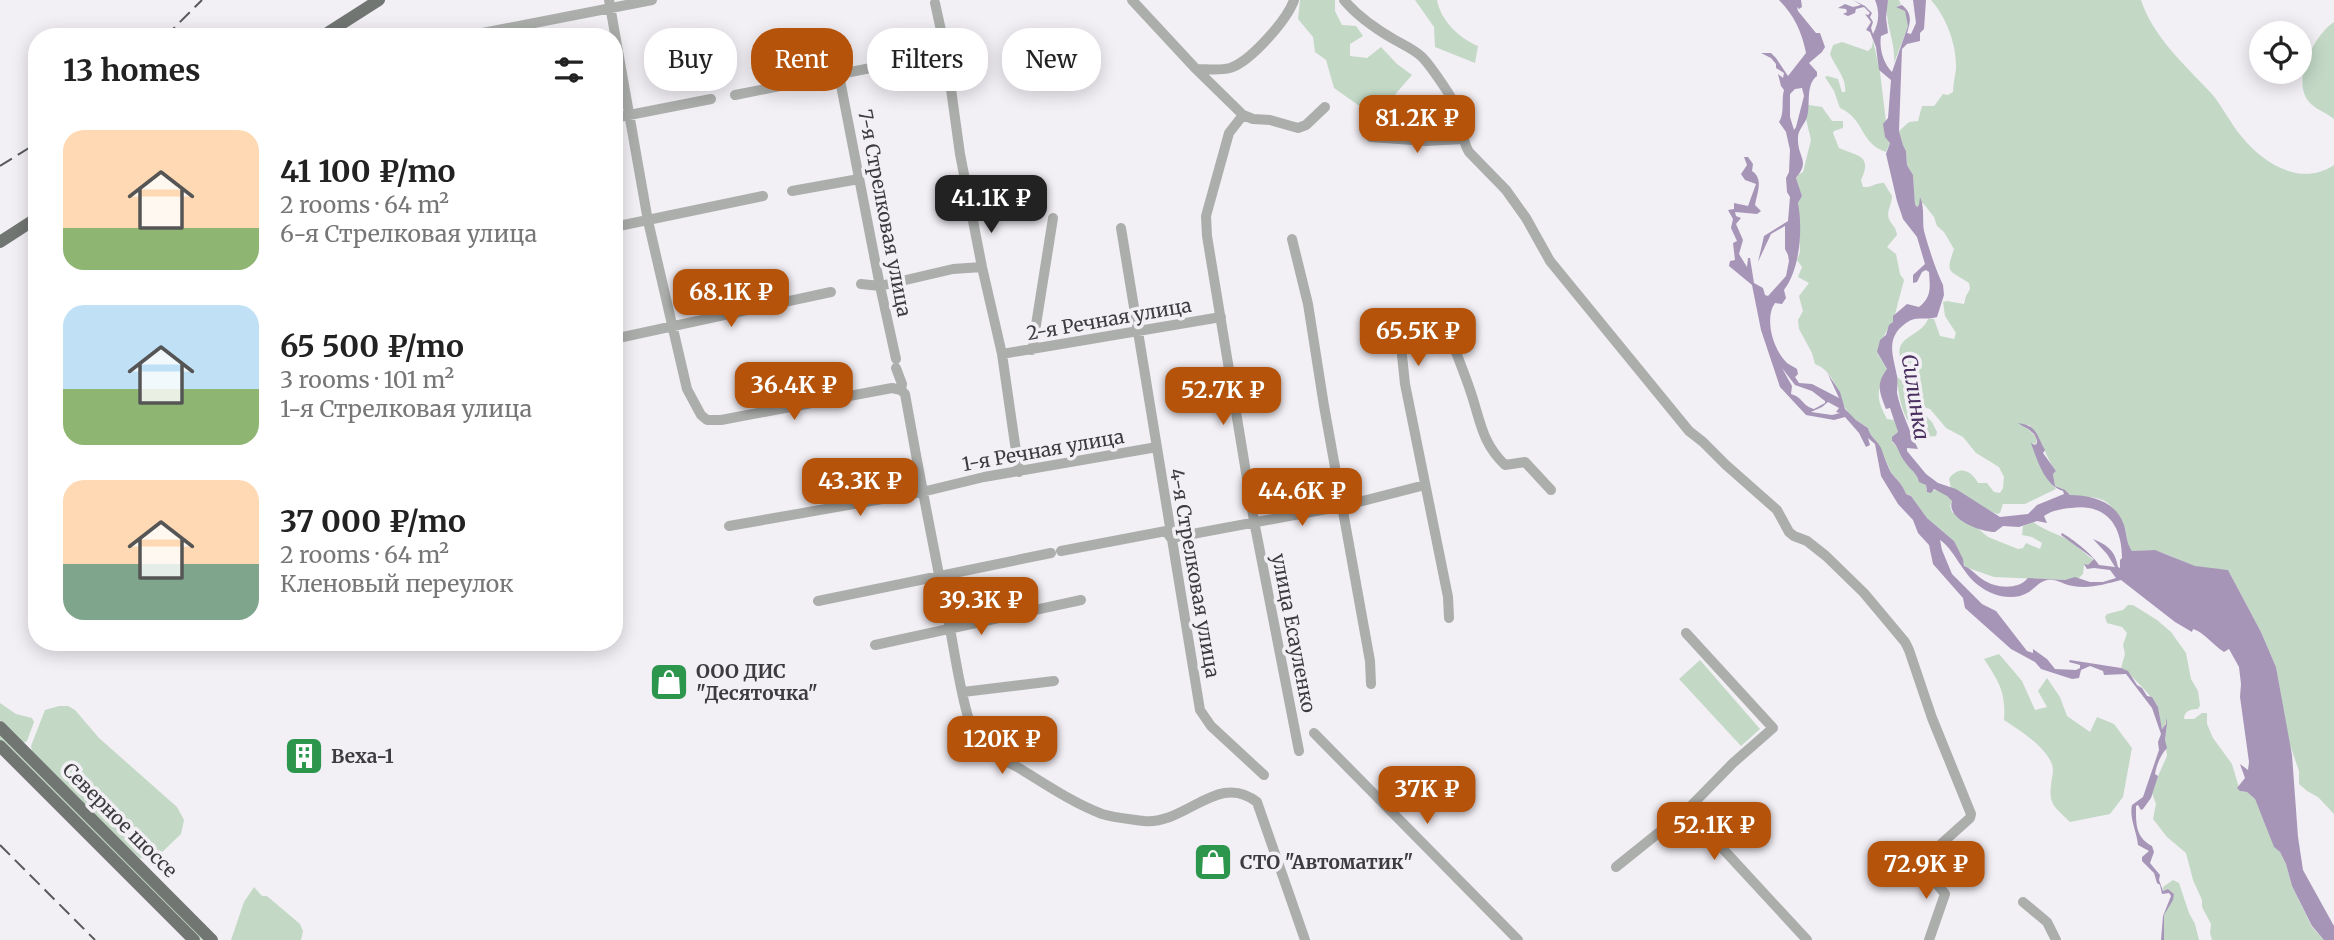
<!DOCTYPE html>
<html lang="en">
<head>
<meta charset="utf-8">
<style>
  :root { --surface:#fff; --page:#f6f6f6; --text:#222; --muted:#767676; --accent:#b45309 }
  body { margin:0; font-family:Merriweather,serif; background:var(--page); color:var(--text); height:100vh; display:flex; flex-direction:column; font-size:26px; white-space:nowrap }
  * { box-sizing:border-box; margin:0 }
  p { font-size:23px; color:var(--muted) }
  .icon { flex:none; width:38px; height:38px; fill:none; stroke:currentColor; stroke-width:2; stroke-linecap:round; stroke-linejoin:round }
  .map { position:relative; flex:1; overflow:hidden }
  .side { position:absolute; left:28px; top:28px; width:595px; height:623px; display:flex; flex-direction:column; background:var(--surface); border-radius:28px; box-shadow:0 4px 18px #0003 }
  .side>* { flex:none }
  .guide { position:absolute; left:644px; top:28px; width:665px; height:63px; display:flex; gap:14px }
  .buttons { position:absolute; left:2249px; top:21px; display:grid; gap:14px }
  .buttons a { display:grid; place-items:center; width:63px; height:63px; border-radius:50%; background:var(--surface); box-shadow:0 4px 18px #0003; font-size:35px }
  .price { position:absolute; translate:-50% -60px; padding:0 16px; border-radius:14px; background:var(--accent); color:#fff; font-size:23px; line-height:46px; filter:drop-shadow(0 2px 4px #0008) }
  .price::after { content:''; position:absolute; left:50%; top:42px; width:21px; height:16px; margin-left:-10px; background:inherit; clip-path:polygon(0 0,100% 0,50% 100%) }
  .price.current { background:#222; color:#fff }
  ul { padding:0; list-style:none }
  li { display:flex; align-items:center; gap:21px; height:175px; padding:0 35px }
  li span { display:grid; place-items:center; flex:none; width:196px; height:140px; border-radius:21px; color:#555 }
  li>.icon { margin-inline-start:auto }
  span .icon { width:84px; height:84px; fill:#fffc; stroke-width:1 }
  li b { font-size:30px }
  h2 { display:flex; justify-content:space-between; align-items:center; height:84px; padding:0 35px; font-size:30px }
  .chip { padding:0 24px; border-radius:28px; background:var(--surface); box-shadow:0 4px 18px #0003; font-size:24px; line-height:63px }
  .chip.current { background:var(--accent); color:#fff }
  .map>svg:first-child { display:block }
  .green { fill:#c3d9c6 }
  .water { fill:#a795b8; fill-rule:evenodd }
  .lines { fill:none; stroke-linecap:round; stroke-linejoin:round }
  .minor { stroke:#acaeac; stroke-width:10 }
  .major { stroke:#727673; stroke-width:12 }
  .rail { stroke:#59585a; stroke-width:2; stroke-dasharray:14 7; stroke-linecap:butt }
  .labels { text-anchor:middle; stroke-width:7; stroke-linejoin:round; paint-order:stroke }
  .street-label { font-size:19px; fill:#3c3b3d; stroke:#f2eff5 }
  .poi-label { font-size:19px; font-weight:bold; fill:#3c3b3d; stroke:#f2eff5; text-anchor:start }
  .water-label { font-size:21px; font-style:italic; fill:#4b3160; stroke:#f2eff5 }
</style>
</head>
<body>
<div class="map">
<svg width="2334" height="940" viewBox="0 0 2334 940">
  <rect width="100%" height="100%" fill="#f2eff5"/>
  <!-- green -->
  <path class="green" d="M 1300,0 L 1335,0 L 1335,11 L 1342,25 L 1356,26 L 1363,36 L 1350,44 L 1350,56 L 1367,58 L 1381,47 L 1397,64 L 1412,75 L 1392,98 L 1386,109 L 1358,105 L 1334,88 L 1326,60 L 1315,52 L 1313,37 L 1298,19 Z
    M 1415,0 L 1437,0 C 1441,21 1459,38 1478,46 L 1475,63 L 1435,47 L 1434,27 Z
    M 1888,0 L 1899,0 L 1901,5 L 1897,6 L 1905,11 L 1909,24 L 1894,63 C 1896,40 1883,22 1888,0 Z
    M 1931,0 L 2141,0 C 2153,37 2185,65 2211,93 C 2223,107 2230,123 2242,137 C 2264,164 2301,187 2334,165 L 2334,814 L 2318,797 L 2307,791 L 2299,784 L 2299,771 L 2289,742 L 2276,667 L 2261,632 L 2228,570 C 2217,569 2204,569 2194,566 C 2173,559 2157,545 2135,553 C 2125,547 2128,538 2125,528 C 2122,522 2114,510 2110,505 C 2098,493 2078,499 2068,494 C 2064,491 2060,488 2055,486 L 2053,474 L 2056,471 C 2044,455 2042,438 2029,425 L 2018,424 L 2025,426 L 2036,437 L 2036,444 L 2032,443 C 2037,460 2044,476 2056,489 L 2025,504 L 2003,504 L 2000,513 L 1997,514 L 1990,511 L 1951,488 L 1949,479 C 1959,465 1971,470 1978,483 L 1987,483 L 1994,492 L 2000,493 L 2003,488 L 2004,477 L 1999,467 L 1976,453 L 1963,437 L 1946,428 L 1930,409 L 1920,406 L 1919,409 L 1932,422 L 1937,432 L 1936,436 C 1906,441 1898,398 1897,377 L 1908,385 L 1913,380 C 1910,375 1906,370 1903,365 C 1889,335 1920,339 1928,319 L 1934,319 L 1940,336 L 1954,339 L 1956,333 L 1945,316 L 1943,302 L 1947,301 L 1964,304 L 1966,296 L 1970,289 L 1969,283 C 1949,269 1945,275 1954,249 L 1944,232 L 1937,226 L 1934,217 L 1923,203 L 1918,207 L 1915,204 L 1913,175 L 1907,165 L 1906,151 L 1903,145 L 1899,131 L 1909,122 L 1918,121 L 1922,106 L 1934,106 L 1943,94 L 1948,95 L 1953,92 C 1953,84 1955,77 1956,69 C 1957,46 1947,18 1931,0 Z
    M 2334,22 L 2334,119 C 2327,113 2317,110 2311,104 C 2289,83 2314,35 2334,22 Z
    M 1873,40 L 1880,72 L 1886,122 L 1884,123 L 1885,136 L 1890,143 L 1886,152 C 1859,143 1866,120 1840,108 L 1834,91 L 1825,77 L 1827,76 L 1838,79 L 1842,92 L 1845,92 C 1847,78 1835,67 1830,54 L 1833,45 L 1842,42 L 1868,51 L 1872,47 Z
    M 1809,105 L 1822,107 L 1832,121 L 1843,121 L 1843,128 L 1834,131 L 1833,133 L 1839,148 C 1857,156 1873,155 1861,180 L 1863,187 C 1872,188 1876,182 1884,183 L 1892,196 C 1892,204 1886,212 1889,219 C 1892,226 1896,226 1897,235 L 1887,247 L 1896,254 L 1900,274 L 1904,280 L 1893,322 C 1886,329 1881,343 1877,353 L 1887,369 C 1877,391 1875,397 1887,419 L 1894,420 L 1898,432 L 1892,438 L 1892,442 C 1902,450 1903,466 1916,472 L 1918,480 L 1926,485 L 1926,490 C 1937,489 1944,492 1952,501 L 1950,506 L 1952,512 L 1967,524 L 1974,525 L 1988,537 L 2018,549 L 2023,548 L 2026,543 L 2040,549 L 2042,543 L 2032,537 L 2022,535 L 2023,526 L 2033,522 C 2045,531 2059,534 2072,542 C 2080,548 2086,555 2094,560 L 2088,565 L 2084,565 L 2083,574 L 2079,578 L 2065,580 L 1994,577 L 1965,567 L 1954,541 L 1927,518 L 1910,495 L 1906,494 C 1902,485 1899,481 1893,475 C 1890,471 1883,453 1880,448 C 1877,440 1870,437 1868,428 C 1861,422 1851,419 1846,409 C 1837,393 1835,372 1815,364 L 1812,353 L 1799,329 L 1798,320 L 1803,311 L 1799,296 L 1809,283 L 1798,277 L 1802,267 L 1797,260 L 1800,252 L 1798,203 L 1802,196 L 1796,179 L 1798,175 L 1803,172 L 1811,140 L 1806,119 L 1807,106 Z
    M 2128,605 L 2133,605 L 2157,620 L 2171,632 L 2186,653 L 2191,679 L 2198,691 L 2200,705 L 2198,709 C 2191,709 2184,711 2184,719 L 2194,719 L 2202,713 L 2207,713 L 2207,724 L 2213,738 L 2232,764 L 2240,791 L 2247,792 L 2255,799 L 2274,846 L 2280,852 L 2286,864 L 2292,886 L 2312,927 L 2324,940 L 2212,940 L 2210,933 L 2211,924 L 2202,907 L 2202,900 L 2193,880 L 2186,853 L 2167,837 L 2153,819 L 2156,804 L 2152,793 L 2153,787 L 2167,756 L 2165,741 L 2166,722 L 2164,728 L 2162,728 C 2159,721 2160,712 2157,705 C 2154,699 2127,670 2121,668 L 2125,654 L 2123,645 L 2127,633 L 2122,627 L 2107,623 L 2105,617 L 2107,614 L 2123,610 Z
    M 1999,654 L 2022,681 L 2035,710 L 2047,707 L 2038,691 L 2047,678 L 2060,697 L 2067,716 L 2090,732 L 2097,717 L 2114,724 L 2132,748 L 2123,797 L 2110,814 L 2070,822 C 2057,809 2048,805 2051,786 C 2051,781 2053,775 2053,770 C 2052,750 2019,730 2004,720 C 2006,692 1999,682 1984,659 Z
    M 1700,660 L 1760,729 L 1741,746 L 1679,679 Z
    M 0,703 L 16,714 L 32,718 L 34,722 L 27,741 L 23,743 L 0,720 Z
    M 59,706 L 68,706 L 75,710 L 99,738 L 177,807 L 184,820 L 181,834 L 160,854 L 149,859 L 140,858 L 118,840 L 32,752 L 31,746 L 45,710 Z
    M 0,734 L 207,940 L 201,940 L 0,740 Z
    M 2173,880 L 2179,883 L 2189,913 L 2195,924 L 2199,940 L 2164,940 L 2164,915 L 2174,894 L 2168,889 L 2163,891 L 2163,887 Z
    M 254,887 L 262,896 L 267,896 L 300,924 L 303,931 L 301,940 L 231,940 L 244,902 Z"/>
  <!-- water -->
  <path class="water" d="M 1779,0 L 1801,0 L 1802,7 L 1799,9 L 1797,7 L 1798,11 L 1816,33 L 1820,33 L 1825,47 L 1822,52 L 1809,63 L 1817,72 L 1817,76 C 1805,85 1811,104 1807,117 C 1805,124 1798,130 1798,137 C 1797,158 1811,160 1796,178 L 1802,196 L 1798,203 C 1803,229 1800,269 1784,290 L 1786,298 L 1782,304 L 1775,303 C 1764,318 1773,350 1787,363 C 1790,365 1794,367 1797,369 L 1798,374 L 1795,377 L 1799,383 L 1812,384 L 1839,398 L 1827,372 L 1828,374 L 1840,392 L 1845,409 L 1856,420 L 1868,428 C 1870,437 1877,440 1881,448 C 1883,453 1889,471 1893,475 C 1899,482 1902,484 1906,494 L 1911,496 L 1927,518 L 1954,541 L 1963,559 L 1964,566 C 1972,569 1976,575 1982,579 C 1996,589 2018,590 2028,578 L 2065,580 L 2075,577 L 2090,582 L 2103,582 L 2116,578 L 2110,570 L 2094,568 L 2087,569 L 2084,564 L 2088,565 L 2094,559 L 2061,535 L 2062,533 C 2073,539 2093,555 2099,565 L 2115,567 L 2107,554 L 2093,539 C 2109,546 2115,551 2118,567 L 2120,568 L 2120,560 L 2122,558 C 2122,525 2106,503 2071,508 C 2061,509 2053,510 2044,516 L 2047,523 L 2037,521 L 2019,527 L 2003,526 L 1995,532 C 1980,532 1946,519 1952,501 L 1947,496 L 1934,489 L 1931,493 L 1927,492 L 1926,485 L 1919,482 C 1916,471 1911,471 1905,462 C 1899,455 1899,447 1892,441 L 1892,437 L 1898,432 L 1890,408 L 1886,409 C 1879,391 1876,384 1887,369 L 1877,352 L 1880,340 L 1886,335 L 1889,325 L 1893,322 L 1893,316 L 1907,304 L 1919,307 C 1932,297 1930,287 1929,272 L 1926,270 L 1922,272 L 1917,282 L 1913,283 L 1913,275 L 1925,264 L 1917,237 L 1903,219 L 1897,201 L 1886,154 L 1890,143 L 1885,137 L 1883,124 L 1888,118 L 1891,80 L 1879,70 L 1876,47 L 1870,32 L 1866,30 L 1871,22 L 1865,14 L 1868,15 L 1870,13 L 1864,7 L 1856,9 L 1855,13 L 1848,16 L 1843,14 L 1847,12 L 1846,9 L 1838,8 L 1845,4 L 1853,7 L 1861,5 L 1853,0 L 1865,6 L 1872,13 L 1870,17 L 1873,22 L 1871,28 L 1873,34 C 1879,23 1880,12 1875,0 L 1888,0 L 1886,18 L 1888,33 L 1881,36 C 1879,48 1883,63 1892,72 L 1908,26 L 1905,11 L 1896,7 L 1902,5 C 1912,13 1911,21 1907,33 L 1911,34 L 1916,23 L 1913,0 L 1926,0 L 1924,29 L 1920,33 L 1920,41 L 1907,44 L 1902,49 L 1899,131 L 1903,145 L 1906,151 L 1907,165 L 1913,175 L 1915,204 L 1917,207 L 1919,205 L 1920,197 C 1925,208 1922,219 1924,231 C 1929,249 1935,268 1943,285 L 1944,295 L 1937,317 C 1926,321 1917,315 1906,323 C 1885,338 1893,355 1897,376 C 1898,382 1897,388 1897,393 C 1900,409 1911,433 1918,449 L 1907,448 L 1907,451 L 1926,474 L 1938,483 L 1956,489 L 2000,517 L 2028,514 L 2037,505 L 2064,494 L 2063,491 C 2045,486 2037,460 2031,443 L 2035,445 L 2037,443 C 2037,432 2025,427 2017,423 C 2037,425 2036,434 2045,450 L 2043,453 L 2056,471 L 2053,474 L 2055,486 L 2065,490 L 2070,495 C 2091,495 2116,501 2124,525 C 2127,534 2126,543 2132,551 L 2155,550 L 2195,566 L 2228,570 L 2261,632 L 2276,667 L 2292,755 L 2298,837 L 2303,870 L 2334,926 L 2334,940 L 2324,940 L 2312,926 L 2292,886 L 2286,864 L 2280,852 L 2274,847 L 2255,799 L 2247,792 L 2240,791 L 2237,788 L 2245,778 L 2240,764 L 2248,770 L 2249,762 L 2240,697 L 2241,684 L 2239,667 L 2229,649 L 2224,652 C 2213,645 2205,633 2193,629 L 2192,632 L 2175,622 L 2121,580 C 2105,584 2090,589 2073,586 C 2064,585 2056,578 2047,580 C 2039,582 2035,588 2029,592 C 2013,602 1992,596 1978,585 C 1963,574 1953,548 1940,540 L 1942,550 L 1952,574 L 1982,604 L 1996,611 L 2027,651 L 2033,653 L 2033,649 L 2047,659 L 2055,669 L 2076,670 L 2080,668 L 2080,665 L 2069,662 L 2070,660 L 2121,668 L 2128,671 L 2137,685 L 2142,688 L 2147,696 L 2152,697 L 2158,707 L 2162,729 L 2166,724 L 2166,717 L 2167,723 L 2165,740 L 2167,748 C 2160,756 2157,764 2155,774 L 2158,776 L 2151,798 L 2143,809 L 2141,810 L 2138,805 L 2136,806 C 2136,823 2135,837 2152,846 L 2154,852 L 2150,863 L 2160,875 L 2159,880 L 2163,891 L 2168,889 L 2174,894 L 2173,900 L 2164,915 L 2164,940 L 2161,940 L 2163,916 L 2171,896 L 2169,893 L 2162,894 L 2160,885 L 2157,883 L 2154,873 L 2142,861 L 2142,857 L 2149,851 L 2138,845 C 2137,832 2129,818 2132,805 L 2143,797 L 2159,750 L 2158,742 L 2161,734 L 2152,708 L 2126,674 L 2104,675 L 2103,671 L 2090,666 L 2081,670 L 2079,678 L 2072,679 L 2041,669 L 2035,662 L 2011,649 L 1965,608 L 1963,598 L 1933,564 L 1929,545 L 1918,533 L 1913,520 L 1898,504 L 1881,476 L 1875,444 L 1868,438 L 1870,445 L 1866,447 L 1859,433 L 1845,417 L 1834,420 L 1806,415 L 1780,387 L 1761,330 L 1752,285 L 1729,266 L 1730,261 L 1735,260 L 1733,243 L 1737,241 L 1731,228 L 1733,219 L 1728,210 L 1734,209 L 1734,203 L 1748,206 L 1756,184 L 1745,180 L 1741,174 L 1747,165 L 1744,157 L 1748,157 L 1753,164 L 1752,171 C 1764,179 1757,193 1755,205 L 1761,211 L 1757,214 L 1735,212 L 1736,216 L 1741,218 L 1736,224 L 1743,240 L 1739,254 L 1747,267 L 1748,258 L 1750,258 L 1754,283 L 1763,288 L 1765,295 L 1768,296 L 1786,276 L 1789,261 L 1788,255 L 1785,249 L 1785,226 L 1771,234 L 1758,262 L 1764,236 L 1788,221 L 1790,197 L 1787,192 L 1786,178 L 1789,172 L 1790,150 L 1786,132 L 1779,122 C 1785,113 1781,100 1784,90 L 1781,86 L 1778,74 L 1783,78 L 1784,73 L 1776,68 L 1776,64 L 1771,58 L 1761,53 L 1771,53 L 1776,58 L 1788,76 L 1806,53 C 1802,32 1794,15 1779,0 ZM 1802,88 L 1804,96 L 1796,127 L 1794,130 L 1790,117 L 1790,94 L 1795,89 ZM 1782,368 L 1795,385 L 1812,391 L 1825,401 L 1825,403 L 1814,409 C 1802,406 1803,397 1791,394 L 1792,386 ZM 1828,402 L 1839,408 L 1836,412 L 1840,413 L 1832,415 L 1811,412 L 1822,407 Z"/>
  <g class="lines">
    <!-- minor -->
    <path class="minor" d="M 609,0 L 648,221 L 687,389 L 701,415 L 707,420 L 721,420 L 892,388 L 901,390
      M 1132,0 L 1196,69 L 1243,115 L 1253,119 L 1270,120 L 1298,128 L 1306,125 L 1325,107
      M 1344,0 C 1358,17 1376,29 1395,40 C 1404,45 1415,50 1422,57 C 1430,65 1455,101 1458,111 C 1463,125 1461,140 1469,152 L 1506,190 L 1526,218 L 1550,261 L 1689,431 L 1703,442 L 1726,465 L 1777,510 L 1789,532 L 1794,536 L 1807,541 L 1826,556 L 1864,593 L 1905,642 L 1909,650 L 1932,718 L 1971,814 L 1970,818 L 1920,863 L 1945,894 L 1929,940
      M 935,3 L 946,53 L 960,154 L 982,267 L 1002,354 L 1019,472
      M 462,37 L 652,0
      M 1196,69 C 1207,69 1219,71 1230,68 C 1250,62 1287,20 1294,0
      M 839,75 L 880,286 L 896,359
      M 735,95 L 946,53
      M 1243,115 L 1229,133 L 1206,216 L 1207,236 L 1254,521 L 1299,751
      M 614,118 L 711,99
      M 1371,137 L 1426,141 L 1463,139
      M 792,191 L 859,179
      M 614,227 L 763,196
      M 1121,228 L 1200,710 L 1211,726 L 1264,775
      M 1292,239 L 1308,304 L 1324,406 L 1370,661 L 1371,684
      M 861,284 L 880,286 L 953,269 L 982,267
      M 623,337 L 831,292
      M 1032,350 L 1053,218
      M 1002,354 L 1221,317
      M 896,368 L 902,384 L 901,390 L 905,394 C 919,473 934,551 950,629 C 955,654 965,725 979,742 C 988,754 1006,761 1019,768 C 1045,784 1073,803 1102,814 C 1115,818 1131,819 1144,821 C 1186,825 1218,771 1257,802 L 1305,940
      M 729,526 L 922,492 L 984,477 L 1157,447
      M 1061,551 L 1166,531 L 1171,538 L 1343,506 L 1425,485
      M 818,601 L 1051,553
      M 1449,618 L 1448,597 L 1405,384 L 1401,346 L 1403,333 L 1413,321 L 1420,320 L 1448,333 L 1451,339 C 1458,358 1466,377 1472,396 C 1481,424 1483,444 1505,465 L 1525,462 L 1551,490
      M 1686,633 L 1773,728 L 1733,763 L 1687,810
      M 875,645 L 1081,600
      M 963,692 L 1054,681
      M 1314,733 L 1518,940
      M 1616,867 L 1687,810 L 1807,940
      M 2023,902 L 2047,922 L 2056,940"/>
    <!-- major -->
    <path class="major" d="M 321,37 L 379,0
      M 0,242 L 37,218
      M 0,727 L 212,940
      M 0,746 L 194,940"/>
    <!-- rail -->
    <path class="rail" d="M 165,37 L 202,0
      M 0,166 L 37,143
      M 0,845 L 95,940"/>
  </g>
  <!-- icons -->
  <defs>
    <g id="shop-square" transform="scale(2.0125)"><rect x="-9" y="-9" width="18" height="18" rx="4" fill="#2d964d" stroke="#f2eff5"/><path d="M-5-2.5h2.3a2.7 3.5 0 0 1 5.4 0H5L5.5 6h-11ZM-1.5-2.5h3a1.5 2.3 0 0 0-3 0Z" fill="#fff"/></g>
    <g id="building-square" transform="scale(2.0125)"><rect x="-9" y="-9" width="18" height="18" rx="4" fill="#2d964d" stroke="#f2eff5"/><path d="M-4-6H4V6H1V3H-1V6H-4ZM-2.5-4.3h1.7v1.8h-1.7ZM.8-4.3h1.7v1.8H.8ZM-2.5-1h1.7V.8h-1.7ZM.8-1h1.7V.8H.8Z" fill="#fff"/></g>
  </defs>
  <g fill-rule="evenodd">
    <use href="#shop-square" x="669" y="682"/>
    <use href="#building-square" x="304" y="756"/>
    <use href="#shop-square" x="1213" y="862"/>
  </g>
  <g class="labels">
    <!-- street labels -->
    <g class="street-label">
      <text transform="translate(885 213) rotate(79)" y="7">7-я Стрелковая улица</text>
      <text transform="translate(1109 319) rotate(-10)" y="7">2-я Речная улица</text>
      <text transform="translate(1043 450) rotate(-10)" y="7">1-я Речная улица</text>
      <text transform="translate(1195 573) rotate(80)" y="7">4-я Стрелковая улица</text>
      <text transform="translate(1294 633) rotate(79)" y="7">улица Есауленко</text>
      <text transform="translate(120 820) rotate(45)" y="7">Северное шоссе</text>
    </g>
    <!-- poi labels -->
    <g class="poi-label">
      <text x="696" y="678">ООО ДИС<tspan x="696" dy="22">"Десяточка"</tspan></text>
      <text x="331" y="763">Веха-1</text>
      <text x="1240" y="869">СТО "Автоматик"</text>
    </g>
    <!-- water labels -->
    <g class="water-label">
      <text transform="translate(1915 397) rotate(81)" y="7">Силинка</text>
    </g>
  </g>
</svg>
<div class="buttons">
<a><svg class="icon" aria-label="locate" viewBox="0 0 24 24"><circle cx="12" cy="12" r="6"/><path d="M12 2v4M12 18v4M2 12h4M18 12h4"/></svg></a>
</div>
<b class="price" style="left:1417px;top:155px">81.2K ₽</b>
<b class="price current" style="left:991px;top:235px">41.1K ₽</b>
<b class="price" style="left:731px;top:329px">68.1K ₽</b>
<b class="price" style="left:1418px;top:368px">65.5K ₽</b>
<b class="price" style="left:794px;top:422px">36.4K ₽</b>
<b class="price" style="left:1223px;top:427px">52.7K ₽</b>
<b class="price" style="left:860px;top:518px">43.3K ₽</b>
<b class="price" style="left:1302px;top:528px">44.6K ₽</b>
<b class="price" style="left:981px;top:637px">39.3K ₽</b>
<b class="price" style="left:1002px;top:776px">120K ₽</b>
<b class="price" style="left:1427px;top:826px">37K ₽</b>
<b class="price" style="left:1714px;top:862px">52.1K ₽</b>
<b class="price" style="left:1926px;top:901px">72.9K ₽</b>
<div class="guide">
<a class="chip">Buy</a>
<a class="chip current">Rent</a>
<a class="chip">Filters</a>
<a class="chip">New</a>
</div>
<section class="side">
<h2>13 homes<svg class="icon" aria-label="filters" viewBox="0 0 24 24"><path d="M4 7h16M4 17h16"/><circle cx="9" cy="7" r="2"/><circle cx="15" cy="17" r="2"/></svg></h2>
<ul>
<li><span style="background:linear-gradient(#ffd9b3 70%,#8fb573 0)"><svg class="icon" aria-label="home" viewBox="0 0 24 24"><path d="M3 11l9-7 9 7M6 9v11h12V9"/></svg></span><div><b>41 100 ₽/mo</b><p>2 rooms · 64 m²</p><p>6-я Стрелковая улица</p></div></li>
<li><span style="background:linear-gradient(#bfe0f5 60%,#8fb573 0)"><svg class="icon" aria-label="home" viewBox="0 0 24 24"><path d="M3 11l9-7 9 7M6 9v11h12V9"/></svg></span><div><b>65 500 ₽/mo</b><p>3 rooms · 101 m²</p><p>1-я Стрелковая улица</p></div></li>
<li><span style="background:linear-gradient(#ffd9b3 60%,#7fa58c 0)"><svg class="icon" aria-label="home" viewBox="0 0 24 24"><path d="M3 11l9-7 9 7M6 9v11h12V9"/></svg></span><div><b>37 000 ₽/mo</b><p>2 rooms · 64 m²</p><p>Кленовый переулок</p></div></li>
</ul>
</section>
</div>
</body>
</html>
